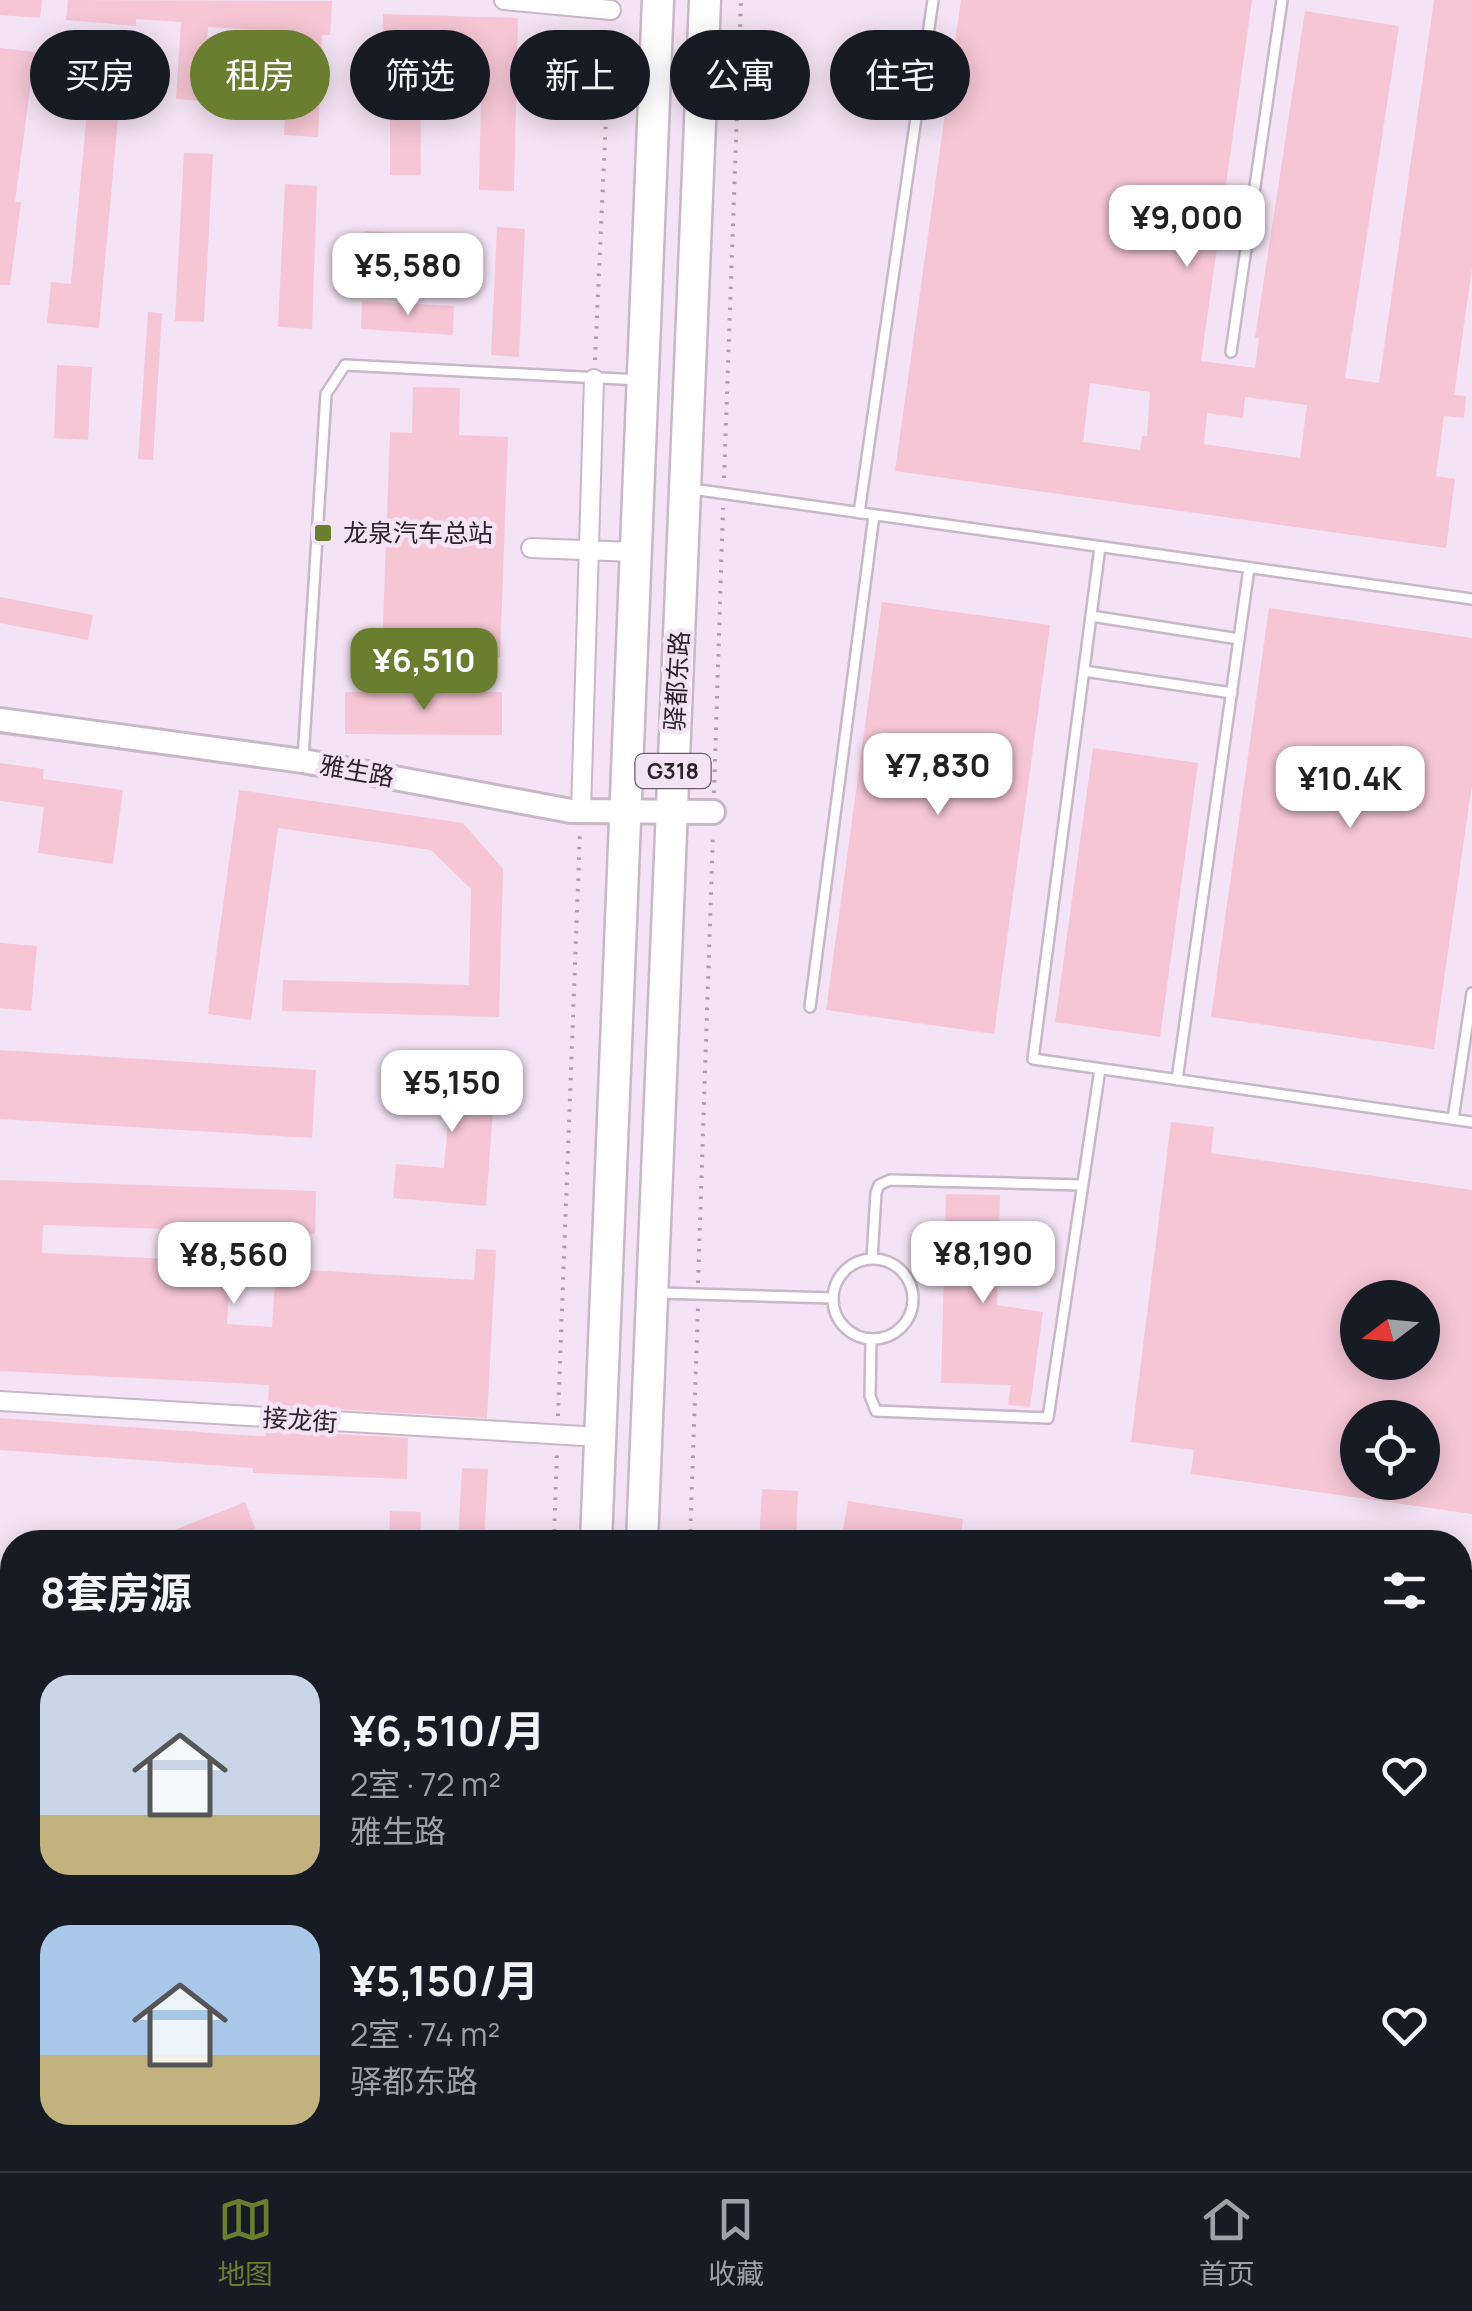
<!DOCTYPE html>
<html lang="zh">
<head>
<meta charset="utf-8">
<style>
  :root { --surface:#171b24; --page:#242831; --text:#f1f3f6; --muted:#9ea1a6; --line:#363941; --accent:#697e2f }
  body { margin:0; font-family:Manrope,"Noto Sans SC",sans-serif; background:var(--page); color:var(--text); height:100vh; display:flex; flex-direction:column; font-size:38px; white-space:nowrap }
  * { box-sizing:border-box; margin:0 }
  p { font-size:32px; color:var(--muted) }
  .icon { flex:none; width:55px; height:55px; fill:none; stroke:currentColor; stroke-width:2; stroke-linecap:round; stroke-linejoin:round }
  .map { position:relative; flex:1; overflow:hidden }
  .panel { position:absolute; left:0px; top:1530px; width:1472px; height:642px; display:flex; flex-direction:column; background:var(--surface); border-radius:40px 40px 0 0; box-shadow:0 5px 25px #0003 }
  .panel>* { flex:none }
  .banner { position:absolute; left:30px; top:30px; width:1412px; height:90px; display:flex; gap:20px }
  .needle { width:65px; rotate:254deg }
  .tools { position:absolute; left:1340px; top:1280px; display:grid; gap:20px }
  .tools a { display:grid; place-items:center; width:100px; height:100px; border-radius:50%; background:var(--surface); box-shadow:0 5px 25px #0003; font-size:50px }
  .price { position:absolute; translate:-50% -85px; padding:0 22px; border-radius:20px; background:#fff; color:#222; font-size:32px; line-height:65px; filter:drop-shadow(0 2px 5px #0008) }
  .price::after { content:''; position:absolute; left:50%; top:60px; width:30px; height:22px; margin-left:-15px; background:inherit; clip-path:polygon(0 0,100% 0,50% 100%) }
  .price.selected { background:var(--accent); color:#fff }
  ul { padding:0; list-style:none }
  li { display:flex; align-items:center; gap:30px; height:250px; padding:0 40px }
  li span { display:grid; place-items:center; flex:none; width:280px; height:200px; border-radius:30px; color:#555 }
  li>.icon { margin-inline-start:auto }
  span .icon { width:120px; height:120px; fill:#fffc; stroke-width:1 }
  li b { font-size:42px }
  h2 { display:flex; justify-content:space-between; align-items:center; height:120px; padding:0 40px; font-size:42px }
  .chip { padding:0 35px; border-radius:45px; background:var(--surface); box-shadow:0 5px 25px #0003; font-size:35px; line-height:90px }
  .chip.selected { background:var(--accent); color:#fff }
  .menu { display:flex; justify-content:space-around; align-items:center; height:140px; border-top:2px solid var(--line); background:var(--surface); font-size:28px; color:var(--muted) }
  .menu a { display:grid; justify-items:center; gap:5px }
  .menu .selected { color:var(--accent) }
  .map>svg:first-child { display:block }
  .building { fill:#f6c6d5; fill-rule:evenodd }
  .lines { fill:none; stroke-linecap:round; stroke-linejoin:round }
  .service-casing { stroke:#c8b7c7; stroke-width:14 }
  .minor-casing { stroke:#c8b7c7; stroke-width:22 }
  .tertiary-casing { stroke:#c8b7c7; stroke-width:28 }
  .trunk-casing { stroke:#c8b7c7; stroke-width:35 }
  .path { stroke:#ac9fac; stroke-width:4; stroke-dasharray:2.5 8; stroke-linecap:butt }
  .service { stroke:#fff; stroke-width:9 }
  .minor { stroke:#fff; stroke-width:18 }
  .tertiary { stroke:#fff; stroke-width:22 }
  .trunk { stroke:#fff; stroke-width:30 }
  .poi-dot { fill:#697e2f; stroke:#f4e3f4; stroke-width:4 }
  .labels { text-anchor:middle; stroke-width:9; stroke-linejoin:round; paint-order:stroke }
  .shield { fill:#f4e3f4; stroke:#675e67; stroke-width:2.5 }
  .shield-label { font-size:22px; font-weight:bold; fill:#2b252b }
  .poi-label { font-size:25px; fill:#2b252b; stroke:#f4e3f4; text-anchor:start }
  .street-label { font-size:25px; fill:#2b252b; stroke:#f4e3f4 }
</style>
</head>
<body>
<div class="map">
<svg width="1472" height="2171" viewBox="0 0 1472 2171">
  <rect width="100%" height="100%" fill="#f4e3f4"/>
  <!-- building -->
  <path class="building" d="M 0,0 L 42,0 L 40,18 L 0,15 Z
    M 68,0 L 332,1 L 330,35 L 322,35 L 318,137 L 284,135 L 289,32 L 208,27 L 203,101 L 176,99 L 181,22 L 136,19 L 136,26 L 66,20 Z
    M 961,0 L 1252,0 L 1201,361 L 1255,368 L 1259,338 L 1255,338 L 1305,11 L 1399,26 L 1345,378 L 1379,383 L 1434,0 L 1472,0 L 1472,268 L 1454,395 L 1466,396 L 1464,418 L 1444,416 L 1436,476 L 1455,479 L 1446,548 L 895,471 ZM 1090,383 L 1150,392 L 1147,436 L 1142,436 L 1140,450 L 1083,442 ZM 1245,397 L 1307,405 L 1300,458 L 1204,444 L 1207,413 L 1243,418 Z
    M 383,14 L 518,18 L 514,191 L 479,190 L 482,53 L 420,51 L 421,175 L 390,175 L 390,50 L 382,50 Z
    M 0,48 L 35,52 L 15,202 L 21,202 L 10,285 L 0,285 Z
    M 61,69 L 122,74 L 99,328 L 47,323 L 51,282 L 71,284 L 87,112 L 57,110 Z
    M 184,153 L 213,154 L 204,322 L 175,321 Z
    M 285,184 L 317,186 L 312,329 L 278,327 Z
    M 497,227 L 525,229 L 519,357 L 491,355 Z
    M 365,231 L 457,236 L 456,264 L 364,259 Z
    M 362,301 L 454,306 L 453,335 L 361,329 Z
    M 148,312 L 162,313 L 153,460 L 138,459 Z
    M 57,365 L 92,367 L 88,440 L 54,438 Z
    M 413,387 L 460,388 L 459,435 L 508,437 L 500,657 L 382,652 L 390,432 L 412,433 Z
    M 0,597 L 93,615 L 88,640 L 0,623 Z
    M 882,602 L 1050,625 L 994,1034 L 826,1010 Z
    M 1269,608 L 1472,638 L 1472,784 L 1434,1049 L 1211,1017 Z
    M 345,692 L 502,692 L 502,735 L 345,734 Z
    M 1093,748 L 1198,763 L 1160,1037 L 1055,1022 Z
    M 0,763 L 44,769 L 43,779 L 123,790 L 113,864 L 38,853 L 44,807 L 0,801 Z
    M 239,790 L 463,823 L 503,869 L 499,1017 L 282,1011 L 283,980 L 469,985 L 471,889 L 431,850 L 278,828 L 251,1020 L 208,1014 Z
    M 0,943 L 37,946 L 31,1011 L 0,1008 Z
    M 0,1050 L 316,1070 L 312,1138 L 0,1119 Z
    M 401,1062 L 496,1069 L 486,1206 L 393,1198 L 396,1164 L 444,1168 L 450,1097 L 398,1093 Z
    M 1171,1122 L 1214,1127 L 1211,1153 L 1472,1190 L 1472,1514 L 1191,1474 L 1194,1450 L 1131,1442 ZM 1358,1298 L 1422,1298 L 1422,1362 L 1358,1362 ZM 1358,1418 L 1422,1418 L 1422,1482 L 1358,1482 Z
    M 0,1180 L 316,1191 L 315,1234 L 43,1225 L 42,1253 L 230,1262 L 227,1324 L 272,1327 L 276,1268 L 474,1280 L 476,1249 L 496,1250 L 487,1418 L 268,1405 L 269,1385 L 0,1371 Z
    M 946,1194 L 1000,1195 L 997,1305 L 1043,1312 L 1030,1407 L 1008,1405 L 1011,1385 L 941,1383 Z
    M 0,1418 L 255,1436 L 266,1436 L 266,1430 L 408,1438 L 407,1479 L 253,1473 L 253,1468 L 0,1450 Z
    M 462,1468 L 488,1469 L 484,1542 L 458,1542 Z
    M 762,1489 L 798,1491 L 796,1542 L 759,1542 Z
    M 848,1501 L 963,1519 L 960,1542 L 841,1542 Z
    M 245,1502 L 257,1533 L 234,1542 L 144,1542 Z
    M 390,1511 L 421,1512 L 420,1542 L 389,1542 Z"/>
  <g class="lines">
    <!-- service casing -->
    <g class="service-casing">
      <path id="service" d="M 1231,352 L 1282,0
        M 692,489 L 1472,599
        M 859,513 L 933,0
        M 1100,547 L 1033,1059 L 1472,1122
        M 1091,616 L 1239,639
        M 1084,671 L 1232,693
        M 303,759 L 326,394 L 345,365 L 640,380
        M 810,1007 L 874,515
        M 1177,1080 L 1249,568
        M 1453,1119 L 1472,993
        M 872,1259 L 876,1193 L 879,1185 L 890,1180 L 1082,1185
        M833 1299a40 40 0 1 1 80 0a40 40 0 1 1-80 0Z
        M 660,1293 L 833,1298
        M 871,1339 L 870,1396 L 876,1411 L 1048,1418 L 1100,1069"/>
    </g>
    <!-- minor casing -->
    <g class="minor-casing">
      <path id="minor" d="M 504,0 L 611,10
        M 531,548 L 634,552
        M 581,811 L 594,379
        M 0,1401 L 600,1437"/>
    </g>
    <!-- tertiary casing -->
    <g class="tertiary-casing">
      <path id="tertiary" d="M 0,720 L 303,761 L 571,811 L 713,812
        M 0,2039 L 12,2041
        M 0,2063 L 12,2065
        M 664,2160 L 742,2171
        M 840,2160 L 917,2171"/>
    </g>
    <!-- trunk casing -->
    <g class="trunk-casing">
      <path id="trunk" d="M 596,1542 L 658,0
        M 642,1542 L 705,0
        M 572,2171 L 572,2160
        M 618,2171 L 618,2160"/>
    </g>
    <!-- path -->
    <path class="path" d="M 595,360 L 610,30
      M 724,478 L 741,0
      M 714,793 L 723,508
      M 698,1283 L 713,833
      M 558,1416 L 580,831
      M 554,1542 L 557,1450
      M 690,1542 L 698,1307
      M 530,2171 L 531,2160"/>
    <!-- service -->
    <use href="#service" class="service"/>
    <!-- minor -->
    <use href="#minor" class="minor"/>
    <!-- tertiary -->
    <use href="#tertiary" class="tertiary"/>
    <!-- trunk -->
    <use href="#trunk" class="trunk"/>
  </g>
  <!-- markers -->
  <rect class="poi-dot" x="313" y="523" width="20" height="20" rx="5"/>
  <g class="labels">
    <!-- shield labels -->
    <rect class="shield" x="635.5" y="754" width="75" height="34" rx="8"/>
    <g class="shield-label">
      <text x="673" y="779">G318</text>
    </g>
    <!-- poi labels -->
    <g class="poi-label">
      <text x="343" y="542">龙泉汽车总站</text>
    </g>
    <!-- street labels -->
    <g class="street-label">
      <text transform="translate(677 681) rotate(-87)" y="9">驿都东路</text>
      <text transform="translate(357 771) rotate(10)" y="9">雅生路</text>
      <text transform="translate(300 1420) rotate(4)" y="9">接龙街</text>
    </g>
  </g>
</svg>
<div class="tools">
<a><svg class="needle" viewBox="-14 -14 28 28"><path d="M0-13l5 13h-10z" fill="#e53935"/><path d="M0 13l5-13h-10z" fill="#9ea1a6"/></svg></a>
<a><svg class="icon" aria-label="locate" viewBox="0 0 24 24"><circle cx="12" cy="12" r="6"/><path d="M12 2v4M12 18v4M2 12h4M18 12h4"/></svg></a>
</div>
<b class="price" style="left:1187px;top:270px">¥9,000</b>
<b class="price" style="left:408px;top:318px">¥5,580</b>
<b class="price selected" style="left:424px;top:713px">¥6,510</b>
<b class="price" style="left:938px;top:818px">¥7,830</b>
<b class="price" style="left:1350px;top:831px">¥10.4K</b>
<b class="price" style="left:452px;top:1135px">¥5,150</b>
<b class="price" style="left:983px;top:1306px">¥8,190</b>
<b class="price" style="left:234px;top:1307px">¥8,560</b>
<div class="banner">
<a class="chip">买房</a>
<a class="chip selected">租房</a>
<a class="chip">筛选</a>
<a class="chip">新上</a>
<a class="chip">公寓</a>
<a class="chip">住宅</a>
</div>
<section class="panel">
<h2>8套房源<svg class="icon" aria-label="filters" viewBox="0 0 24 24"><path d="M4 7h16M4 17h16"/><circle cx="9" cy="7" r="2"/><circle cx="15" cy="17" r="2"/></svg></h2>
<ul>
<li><span style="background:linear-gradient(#c9d6e8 70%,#c2b280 0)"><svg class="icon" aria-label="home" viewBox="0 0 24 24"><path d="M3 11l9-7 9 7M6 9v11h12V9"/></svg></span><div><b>¥6,510/月</b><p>2室 · 72 m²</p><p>雅生路</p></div><svg class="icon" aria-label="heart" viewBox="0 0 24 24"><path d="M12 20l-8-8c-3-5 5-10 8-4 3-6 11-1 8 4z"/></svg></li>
<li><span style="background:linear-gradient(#a9c7e8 65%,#c2b280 0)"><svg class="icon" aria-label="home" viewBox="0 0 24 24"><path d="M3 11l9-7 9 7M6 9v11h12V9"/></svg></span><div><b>¥5,150/月</b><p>2室 · 74 m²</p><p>驿都东路</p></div><svg class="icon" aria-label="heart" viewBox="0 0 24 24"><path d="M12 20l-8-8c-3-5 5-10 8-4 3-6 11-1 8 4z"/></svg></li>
</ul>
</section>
</div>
<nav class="menu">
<a class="selected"><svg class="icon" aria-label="map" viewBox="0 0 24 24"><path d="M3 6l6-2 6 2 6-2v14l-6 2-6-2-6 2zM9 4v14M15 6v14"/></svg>地图</a>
<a><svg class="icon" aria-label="saved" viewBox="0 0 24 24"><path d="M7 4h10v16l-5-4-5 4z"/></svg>收藏</a>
<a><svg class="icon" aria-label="home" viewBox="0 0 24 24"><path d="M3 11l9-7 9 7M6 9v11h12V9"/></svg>首页</a>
</nav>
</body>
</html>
